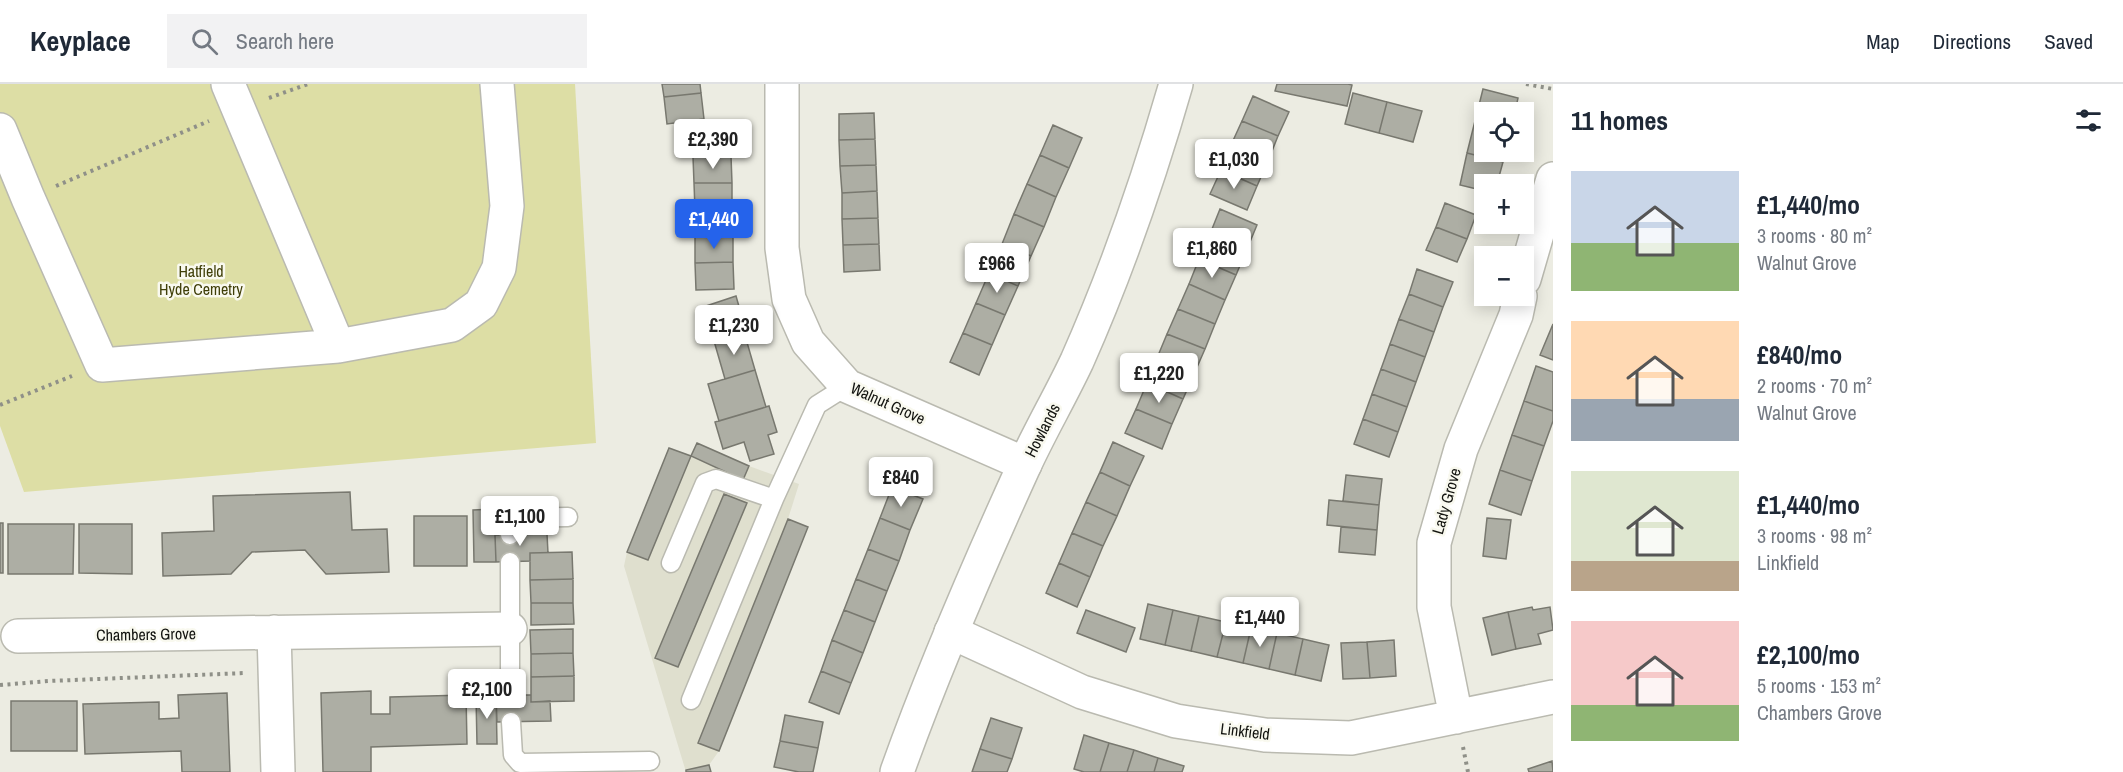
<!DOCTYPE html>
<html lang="en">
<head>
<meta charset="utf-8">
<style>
  :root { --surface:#fff; --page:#f2f2f3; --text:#1f2937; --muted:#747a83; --line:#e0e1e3; --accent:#2563eb }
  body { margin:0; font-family:"Archivo Narrow",sans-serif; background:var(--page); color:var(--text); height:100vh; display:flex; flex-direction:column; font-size:22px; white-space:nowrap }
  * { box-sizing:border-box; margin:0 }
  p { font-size:20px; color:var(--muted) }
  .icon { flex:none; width:33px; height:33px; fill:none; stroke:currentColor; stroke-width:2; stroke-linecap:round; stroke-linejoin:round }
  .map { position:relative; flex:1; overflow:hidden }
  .details { display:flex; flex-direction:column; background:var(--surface); width:570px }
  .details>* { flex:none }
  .tools { position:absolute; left:1474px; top:18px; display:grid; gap:12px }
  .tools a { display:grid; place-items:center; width:60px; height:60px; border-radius:0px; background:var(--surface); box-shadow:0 3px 15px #0003; font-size:30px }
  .price { position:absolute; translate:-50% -51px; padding:0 14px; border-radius:6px; background:#fff; color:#222; font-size:20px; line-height:39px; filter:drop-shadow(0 2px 3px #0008) }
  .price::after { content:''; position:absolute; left:50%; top:36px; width:18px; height:14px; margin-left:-9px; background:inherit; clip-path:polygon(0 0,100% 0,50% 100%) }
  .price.selected { background:var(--accent); color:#fff }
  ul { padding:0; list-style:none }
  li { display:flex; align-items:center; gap:18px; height:150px; padding:0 18px }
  li span { display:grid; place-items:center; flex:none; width:168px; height:120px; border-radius:0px; color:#555 }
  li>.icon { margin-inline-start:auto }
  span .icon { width:72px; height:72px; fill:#fffc; stroke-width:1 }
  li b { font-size:26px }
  h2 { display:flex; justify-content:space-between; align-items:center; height:72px; padding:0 18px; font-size:26px }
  header { display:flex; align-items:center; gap:36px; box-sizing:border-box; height:84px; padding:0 30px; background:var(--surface); border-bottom:2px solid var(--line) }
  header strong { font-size:28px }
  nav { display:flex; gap:33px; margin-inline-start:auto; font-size:21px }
  .search { width:420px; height:54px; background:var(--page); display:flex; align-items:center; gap:15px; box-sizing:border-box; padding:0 21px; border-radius:0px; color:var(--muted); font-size:22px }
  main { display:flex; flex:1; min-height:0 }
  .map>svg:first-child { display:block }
  .built { fill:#dfdfce }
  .green { fill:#dddea5 }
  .building { fill:#adaea4; stroke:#78786f; stroke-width:1.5 }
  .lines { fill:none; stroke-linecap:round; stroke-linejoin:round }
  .lane-casing { stroke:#babab0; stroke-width:21 }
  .street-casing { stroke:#babab0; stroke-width:36 }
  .secondary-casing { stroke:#babab0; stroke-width:36 }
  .path { stroke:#8f9088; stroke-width:4; stroke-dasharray:3 4.5; stroke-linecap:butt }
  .lane { stroke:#fff; stroke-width:18 }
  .street { stroke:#fff; stroke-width:33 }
  .secondary { stroke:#fff; stroke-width:33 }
  .labels { text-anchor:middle; stroke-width:5; stroke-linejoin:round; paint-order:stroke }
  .park-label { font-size:16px; fill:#403f09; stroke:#f9f9ef }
  .street-label { font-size:16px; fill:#12130f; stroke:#f9f9ef }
</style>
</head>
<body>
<header>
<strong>Keyplace</strong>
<div class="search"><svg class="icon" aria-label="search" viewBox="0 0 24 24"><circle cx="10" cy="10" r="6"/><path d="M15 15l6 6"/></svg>Search here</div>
<nav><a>Map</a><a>Directions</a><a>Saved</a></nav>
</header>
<main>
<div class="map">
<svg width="1553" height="688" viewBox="0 0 1553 688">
  <rect width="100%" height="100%" fill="#ecece2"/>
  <!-- built -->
  <path class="built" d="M 697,359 L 749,382 L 799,400 L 788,435 L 808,443 L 719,667 L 709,681 L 711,688 L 686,688 L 624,482 L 627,468 L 691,372 Z"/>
  <!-- green -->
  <path class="green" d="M 0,0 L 575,0 L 596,359 L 24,408 L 0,342 Z"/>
  <!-- building -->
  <path class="building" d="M 662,0 L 700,0 L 701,9 L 664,13 Z
    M 1277,0 L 1348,0 L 1352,1 L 1347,22 L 1275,7 Z
    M 1483,5 L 1518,14 L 1515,28 L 1485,28 L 1485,40 L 1475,37 Z
    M 701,9 L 704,35 L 667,40 L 664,13 Z
    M 1353,9 L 1387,18 L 1379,49 L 1345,40 Z
    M 1253,12 L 1289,28 L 1278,52 L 1242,37 Z
    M 1387,18 L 1422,27 L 1413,58 L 1379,49 Z
    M 874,29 L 875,55 L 839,56 L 839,30 Z
    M 1242,37 L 1278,52 L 1268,77 L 1231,61 Z
    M 1475,37 L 1485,40 L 1485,68 L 1505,68 L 1503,78 L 1467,69 Z
    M 1053,41 L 1082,54 L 1069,84 L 1040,71 Z
    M 731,45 L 731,72 L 693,73 L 693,46 Z
    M 875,55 L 876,81 L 840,82 L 839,56 Z
    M 1231,61 L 1268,77 L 1257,102 L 1221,86 Z
    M 1467,69 L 1503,78 L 1497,100 L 1485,100 L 1485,107 L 1460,101 Z
    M 1040,71 L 1069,84 L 1056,113 L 1027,100 Z
    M 731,72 L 732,99 L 694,99 L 693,73 Z
    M 876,81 L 877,107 L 842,109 L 840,82 Z
    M 1221,86 L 1257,102 L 1247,126 L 1210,110 Z
    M 694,99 L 732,99 L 732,125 L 695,126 Z
    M 1027,100 L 1056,113 L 1044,143 L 1014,130 Z
    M 877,107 L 878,134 L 842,135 L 842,109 Z
    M 1445,119 L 1476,131 L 1467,155 L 1436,143 Z
    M 732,125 L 733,152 L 695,153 L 695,126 Z
    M 1220,125 L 1257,141 L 1247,165 L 1210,150 Z
    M 1014,130 L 1044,143 L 1031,172 L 1002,160 Z
    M 878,134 L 879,160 L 843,161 L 842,135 Z
    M 1436,143 L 1467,155 L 1457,178 L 1426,166 Z
    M 1210,150 L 1247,165 L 1236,191 L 1199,175 Z
    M 733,152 L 733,178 L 695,179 L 695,153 Z
    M 879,160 L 880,186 L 844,188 L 843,161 Z
    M 1002,160 L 1031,172 L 1018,202 L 989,189 Z
    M 1199,175 L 1236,191 L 1225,216 L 1189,200 Z
    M 733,178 L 734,205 L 696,206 L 695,179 Z
    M 1417,185 L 1453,198 L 1443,223 L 1409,210 Z
    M 989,189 L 1018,202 L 1005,231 L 976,219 Z
    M 1189,200 L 1225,216 L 1215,240 L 1178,225 Z
    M 1409,210 L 1443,223 L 1434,248 L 1399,235 Z
    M 736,212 L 746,247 L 714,257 L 703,223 Z
    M 976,219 L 1005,231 L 992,261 L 963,249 Z
    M 1178,225 L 1215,240 L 1205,265 L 1167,250 Z
    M 1399,235 L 1434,248 L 1425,273 L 1390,260 Z
    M 1553,240 L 1553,276 L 1540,271 Z
    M 744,248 L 755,286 L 725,295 L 714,257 Z
    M 963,249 L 992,261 L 979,291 L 950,278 Z
    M 1167,250 L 1205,265 L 1194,290 L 1157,274 Z
    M 1390,260 L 1425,273 L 1416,298 L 1381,285 Z
    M 1157,274 L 1194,290 L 1183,315 L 1147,299 Z
    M 1536,282 L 1553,288 L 1553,327 L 1524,317 Z
    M 1381,285 L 1416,298 L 1407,323 L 1372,310 Z
    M 755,286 L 766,323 L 719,337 L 708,300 Z
    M 1147,299 L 1183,315 L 1172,340 L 1136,325 Z
    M 1372,310 L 1407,323 L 1398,348 L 1363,335 Z
    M 1524,317 L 1553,327 L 1553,337 L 1544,362 L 1512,351 Z
    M 769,322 L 777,348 L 768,351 L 774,370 L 750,377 L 744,358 L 723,365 L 715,338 Z
    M 1136,325 L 1172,340 L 1162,365 L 1125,349 Z
    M 1363,335 L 1398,348 L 1389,373 L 1354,360 Z
    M 1512,351 L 1544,362 L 1532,397 L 1500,386 Z
    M 1113,358 L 1144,372 L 1130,402 L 1100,388 Z
    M 697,359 L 749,382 L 743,396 L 691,372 Z
    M 669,364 L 691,372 L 648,476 L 627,468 Z
    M 1500,386 L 1532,397 L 1521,431 L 1489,420 Z
    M 1100,388 L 1130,402 L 1117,432 L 1086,418 Z
    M 1346,391 L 1382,395 L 1379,421 L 1343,417 Z
    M 892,403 L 923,415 L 910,446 L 880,434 Z
    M 350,408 L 352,446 L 387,445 L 389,488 L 326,490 L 305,466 L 252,468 L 231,490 L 163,492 L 162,449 L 214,447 L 213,412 Z
    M 724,410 L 747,419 L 678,583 L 655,574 Z
    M 1329,416 L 1379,421 L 1377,446 L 1327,441 Z
    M 1086,418 L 1117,432 L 1103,462 L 1072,449 Z
    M 494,425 L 496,478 L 474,478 L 473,426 Z
    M 414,432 L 467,432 L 467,482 L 414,482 Z
    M 880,434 L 910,446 L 899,477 L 868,465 Z
    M 1487,434 L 1511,436 L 1506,475 L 1483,472 Z
    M 788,435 L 808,443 L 719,667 L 698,659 Z
    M 0,439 L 3,439 L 3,489 L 0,489 Z
    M 8,440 L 74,440 L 73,490 L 8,490 Z
    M 79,440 L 132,440 L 132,490 L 79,489 Z
    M 1341,443 L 1377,446 L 1375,471 L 1339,468 Z
    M 1072,449 L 1103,462 L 1090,493 L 1059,479 Z
    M 547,450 L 548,469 L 530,469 L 530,477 L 496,478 L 495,451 Z
    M 868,465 L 899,477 L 887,507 L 856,495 Z
    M 572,468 L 573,495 L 530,496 L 530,469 Z
    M 1059,479 L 1090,493 L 1077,523 L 1046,509 Z
    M 573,495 L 573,519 L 531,519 L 530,496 Z
    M 856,495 L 887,507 L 875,538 L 844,526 Z
    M 531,519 L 573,519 L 574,540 L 531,541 Z
    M 1148,520 L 1173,526 L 1165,561 L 1140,555 Z
    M 1532,523 L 1533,526 L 1550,523 L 1553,546 L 1538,550 L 1541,560 L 1516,565 L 1508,528 Z
    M 844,526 L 875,538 L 863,569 L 832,556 Z
    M 1086,526 L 1135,544 L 1126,568 L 1077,549 Z
    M 1173,526 L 1199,532 L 1191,567 L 1165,561 Z
    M 1508,528 L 1516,565 L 1492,571 L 1483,534 Z
    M 1199,532 L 1226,538 L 1217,573 L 1191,567 Z
    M 1226,538 L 1251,544 L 1243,579 L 1217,573 Z
    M 1251,544 L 1277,549 L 1269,585 L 1243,579 Z
    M 573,545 L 573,569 L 531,570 L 530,546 Z
    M 1277,549 L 1303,555 L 1295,591 L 1269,585 Z
    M 1303,555 L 1329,561 L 1321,597 L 1295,591 Z
    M 832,556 L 863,569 L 851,599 L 821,587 Z
    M 1394,556 L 1396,592 L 1370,594 L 1367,558 Z
    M 1367,558 L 1370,594 L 1343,595 L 1341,559 Z
    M 573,569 L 574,592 L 531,593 L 531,570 Z
    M 821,587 L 851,599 L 839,630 L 809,618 Z
    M 574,592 L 574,617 L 531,618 L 531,593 Z
    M 371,607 L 371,630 L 390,630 L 390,613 L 466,611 L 467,660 L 371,663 L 371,688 L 323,688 L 321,609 Z
    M 227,609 L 230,688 L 182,688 L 181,667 L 85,670 L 83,620 L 159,618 L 159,635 L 179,634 L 178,611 Z
    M 496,611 L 531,611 L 531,618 L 550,617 L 551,637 L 497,638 Z
    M 496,611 L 497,660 L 477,660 L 476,612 Z
    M 11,617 L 77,617 L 77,667 L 11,667 Z
    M 785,631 L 823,638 L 818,664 L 780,657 Z
    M 991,634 L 1022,644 L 1012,675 L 980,665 Z
    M 1084,651 L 1109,659 L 1100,688 L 1084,688 L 1074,685 Z
    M 780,657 L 818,664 L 813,688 L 799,688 L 774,683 Z
    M 1109,659 L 1134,666 L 1127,688 L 1100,688 Z
    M 980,665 L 1012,675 L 1007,688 L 972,688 Z
    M 1134,666 L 1158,674 L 1154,688 L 1127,688 Z
    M 1158,674 L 1184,682 L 1182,688 L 1154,688 Z
    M 1552,677 L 1553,688 L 1529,688 L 1528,685 Z
    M 709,681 L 711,688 L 686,688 L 686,686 Z"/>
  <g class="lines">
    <!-- lane casing -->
    <g class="lane-casing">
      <path id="lane" d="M 510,451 L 510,434 L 568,433
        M 671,479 L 705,399 L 716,395 L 774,415
        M 510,611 L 510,478
        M 691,616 L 774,415 L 817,321 L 847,302
        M 511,638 L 513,671 L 520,679 L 650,677"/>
    </g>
    <!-- street casing -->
    <g class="street-casing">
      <path id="street" d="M 228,0 L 338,262
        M 782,0 L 782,164 L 789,215 L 808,258 L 847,302 L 1025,380
        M 0,46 L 28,114 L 102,281 L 338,262 L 452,241 L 481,220 L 499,184 L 507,122 L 497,0
        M 1524,195 L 1553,95
        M 274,548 L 278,688
        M 951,548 L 1082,608 L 1176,637 L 1265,651 L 1351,654 L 1553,613
        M 18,552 L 510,545
        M 1456,633 L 1434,523 L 1434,459 L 1461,365 L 1516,231 L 1520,212"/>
    </g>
    <!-- secondary casing -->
    <g class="secondary-casing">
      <path id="secondary" d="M 897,688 C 934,584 978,483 1024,382 C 1040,347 1060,313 1077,277 C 1117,187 1149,94 1176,0"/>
    </g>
    <!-- path -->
    <path class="path" d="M 1526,0 L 1553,5
      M 269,14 L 308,0
      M 56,102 L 209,37
      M 0,321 L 72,292
      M 0,601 L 49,597 L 245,589
      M 1463,663 L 1468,688"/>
    <!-- lane -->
    <use href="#lane" class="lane"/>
    <!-- street -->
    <use href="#street" class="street"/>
    <!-- secondary -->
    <use href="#secondary" class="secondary"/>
  </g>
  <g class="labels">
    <!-- park labels -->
    <g class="park-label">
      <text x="201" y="193">Hatfield<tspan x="201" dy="18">Hyde Cemetry</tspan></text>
    </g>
    <!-- street labels -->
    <g class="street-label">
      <text transform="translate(888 319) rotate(24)" y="6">Walnut Grove</text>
      <text transform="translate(1042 346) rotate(-63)" y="6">Howlands</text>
      <text transform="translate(1446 417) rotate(-74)" y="6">Lady Grove</text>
      <text transform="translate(146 550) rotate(-1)" y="6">Chambers Grove</text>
      <text transform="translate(1245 647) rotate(7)" y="6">Linkfield</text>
    </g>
  </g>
</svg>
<div class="tools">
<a><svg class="icon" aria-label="locate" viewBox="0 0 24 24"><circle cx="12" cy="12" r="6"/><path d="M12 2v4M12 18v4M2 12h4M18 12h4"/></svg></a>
<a>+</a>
<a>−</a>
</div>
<b class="price" style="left:713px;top:86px">£2,390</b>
<b class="price" style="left:1234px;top:106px">£1,030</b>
<b class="price selected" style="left:714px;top:166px">£1,440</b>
<b class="price" style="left:1212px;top:195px">£1,860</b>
<b class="price" style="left:997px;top:210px">£966</b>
<b class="price" style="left:734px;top:272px">£1,230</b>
<b class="price" style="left:1159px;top:320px">£1,220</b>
<b class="price" style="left:901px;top:424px">£840</b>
<b class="price" style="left:520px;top:463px">£1,100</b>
<b class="price" style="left:1260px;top:564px">£1,440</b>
<b class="price" style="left:487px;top:636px">£2,100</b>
</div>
<section class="details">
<h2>11 homes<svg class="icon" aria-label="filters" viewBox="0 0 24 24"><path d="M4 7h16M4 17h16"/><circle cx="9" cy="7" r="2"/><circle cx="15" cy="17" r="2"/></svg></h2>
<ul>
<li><span style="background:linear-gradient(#c9d6e8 60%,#8fb573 0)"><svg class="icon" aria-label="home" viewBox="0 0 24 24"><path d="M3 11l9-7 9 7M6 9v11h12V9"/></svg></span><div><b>£1,440/mo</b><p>3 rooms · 80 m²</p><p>Walnut Grove</p></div></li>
<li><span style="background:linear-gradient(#ffd9b3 65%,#9aa5b1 0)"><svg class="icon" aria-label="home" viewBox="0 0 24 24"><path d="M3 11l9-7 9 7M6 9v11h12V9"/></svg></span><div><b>£840/mo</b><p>2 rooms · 70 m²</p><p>Walnut Grove</p></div></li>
<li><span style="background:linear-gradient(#dfe7d0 75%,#b9a48a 0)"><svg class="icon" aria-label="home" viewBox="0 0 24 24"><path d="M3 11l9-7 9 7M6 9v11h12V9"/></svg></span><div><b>£1,440/mo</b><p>3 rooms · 98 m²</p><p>Linkfield</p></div></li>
<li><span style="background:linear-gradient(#f6c9c9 70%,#8fb573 0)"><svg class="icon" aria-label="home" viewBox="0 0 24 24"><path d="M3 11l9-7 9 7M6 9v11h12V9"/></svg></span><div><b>£2,100/mo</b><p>5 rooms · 153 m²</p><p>Chambers Grove</p></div></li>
</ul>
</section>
</main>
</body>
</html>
